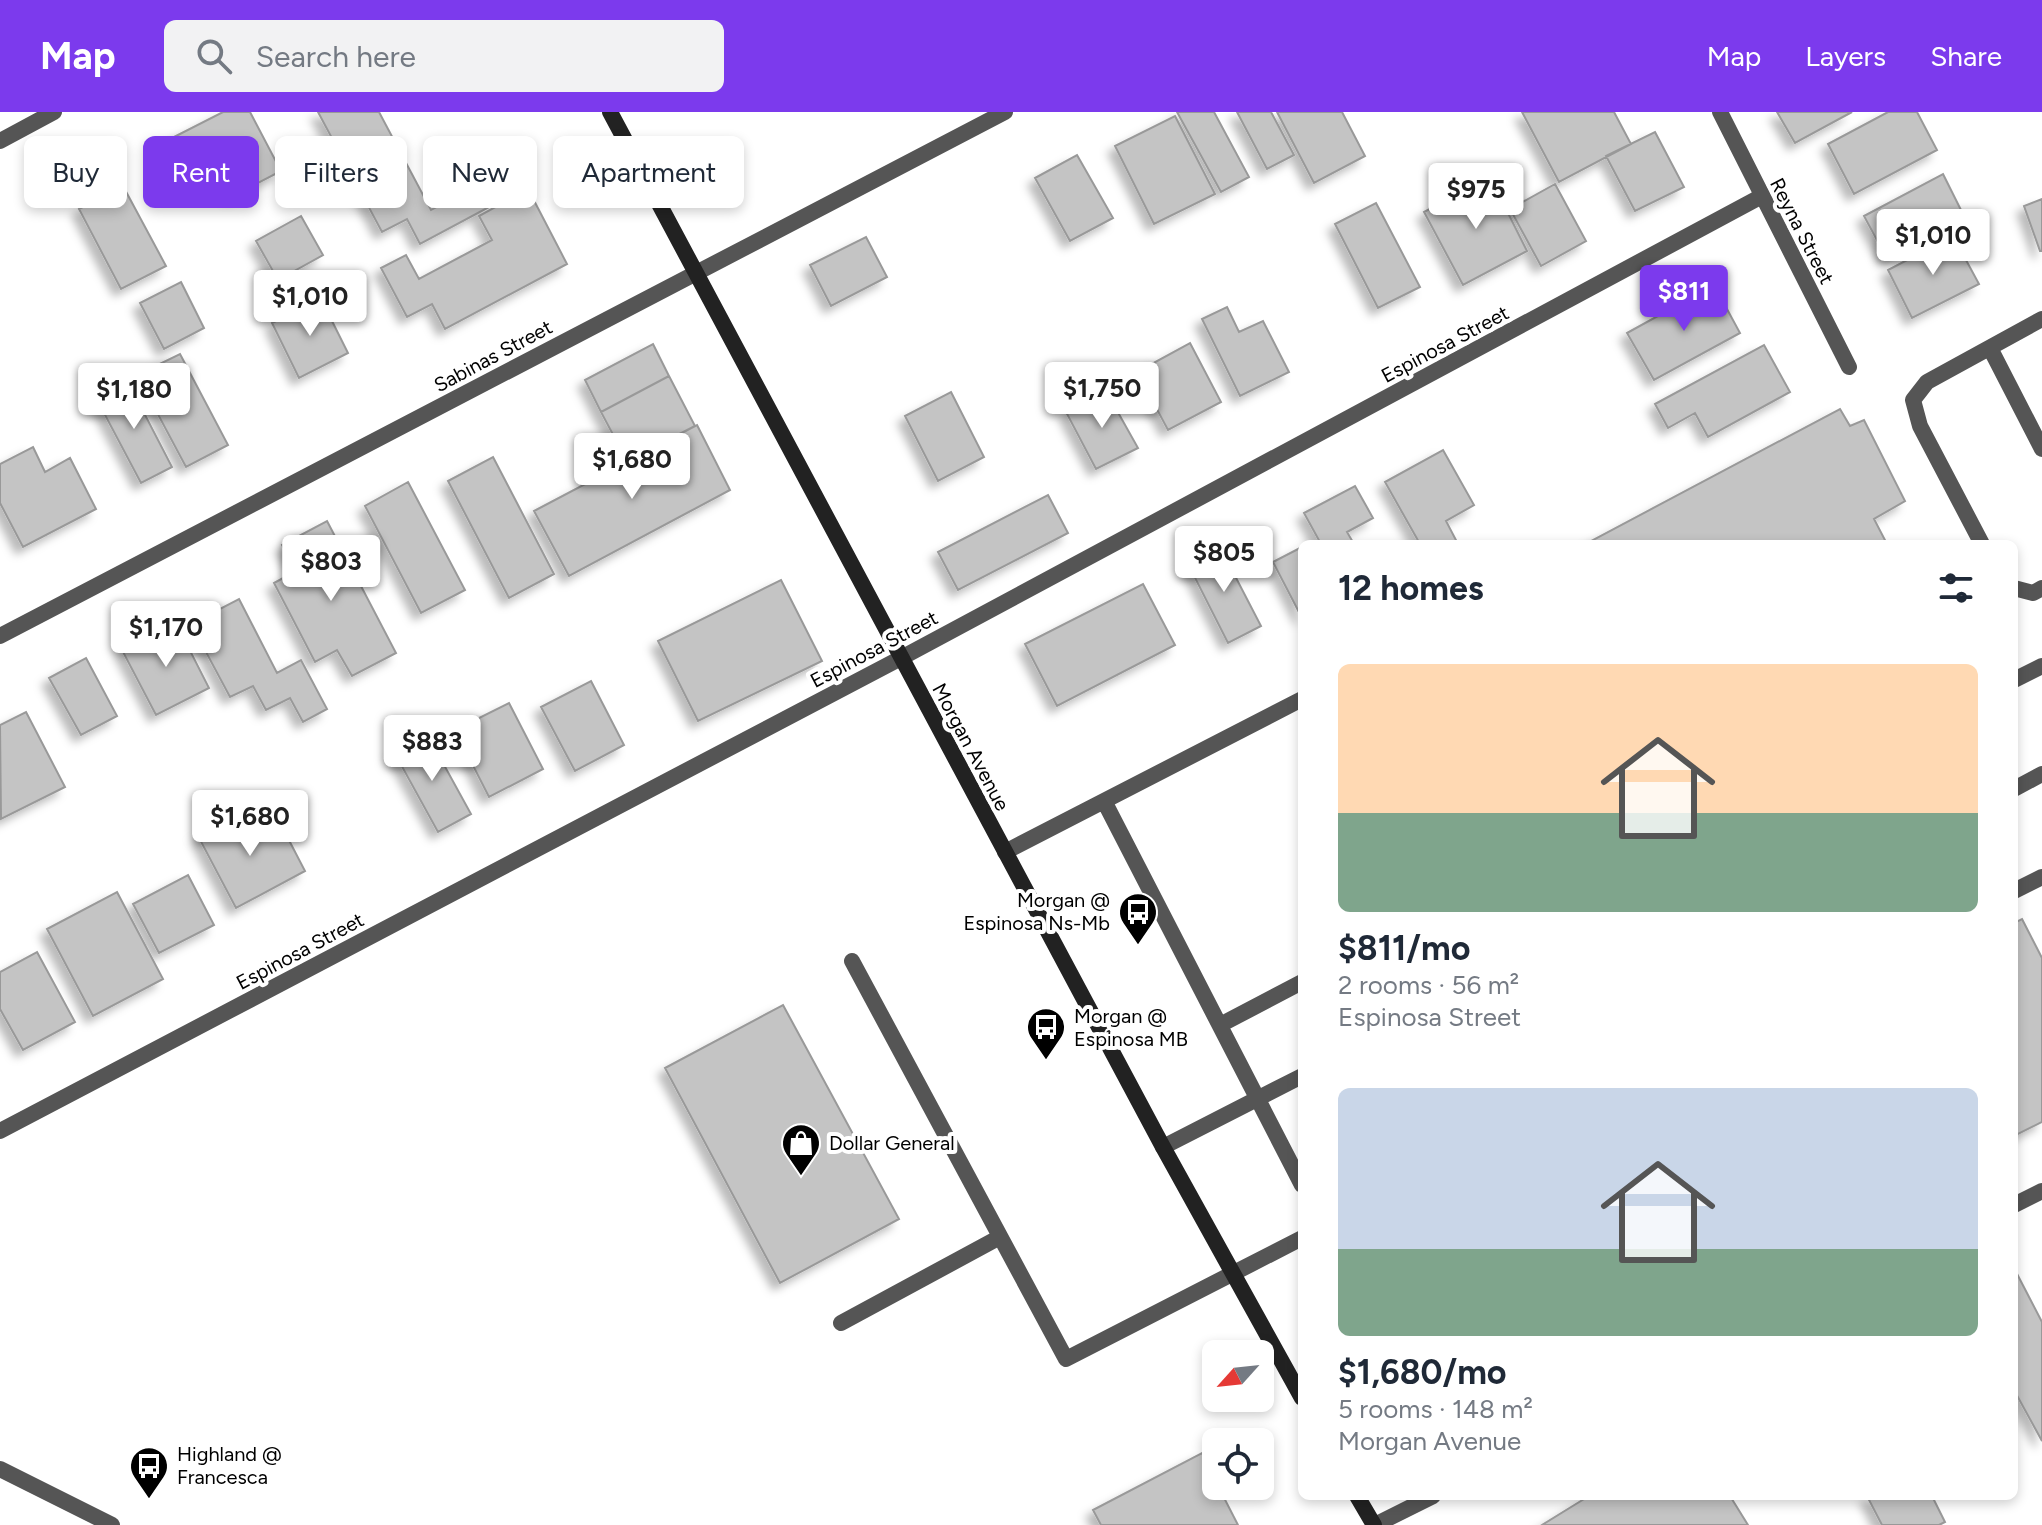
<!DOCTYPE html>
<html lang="en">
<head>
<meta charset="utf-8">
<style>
  :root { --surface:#fff; --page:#f2f2f3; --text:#1f2937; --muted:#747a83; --accent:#7c3aed }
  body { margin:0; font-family:Figtree,sans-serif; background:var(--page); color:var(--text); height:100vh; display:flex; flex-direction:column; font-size:30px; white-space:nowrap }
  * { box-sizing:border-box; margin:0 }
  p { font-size:26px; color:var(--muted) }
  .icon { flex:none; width:44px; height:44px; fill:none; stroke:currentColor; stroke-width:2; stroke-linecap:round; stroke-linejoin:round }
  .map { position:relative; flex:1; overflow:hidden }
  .panel { position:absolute; left:1298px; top:428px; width:720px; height:960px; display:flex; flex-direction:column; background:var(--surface); border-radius:12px; box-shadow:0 4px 12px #0003 }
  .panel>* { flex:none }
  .top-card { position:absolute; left:24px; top:24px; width:760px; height:72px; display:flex; gap:16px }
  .needle { width:52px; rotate:243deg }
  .fabs { position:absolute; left:1202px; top:1228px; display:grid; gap:16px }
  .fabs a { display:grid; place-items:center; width:72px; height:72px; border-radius:12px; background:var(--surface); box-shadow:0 4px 12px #0003; font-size:40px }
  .price { position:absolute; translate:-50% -68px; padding:0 18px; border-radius:8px; background:#fff; color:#222; font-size:26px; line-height:52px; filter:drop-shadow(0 2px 4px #0008) }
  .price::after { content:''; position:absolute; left:50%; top:48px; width:24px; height:18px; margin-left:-12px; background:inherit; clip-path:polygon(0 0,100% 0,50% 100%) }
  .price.selected { background:var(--accent); color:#fff }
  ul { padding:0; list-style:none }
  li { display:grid; align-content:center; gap:16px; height:424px; padding:0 40px }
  li span { display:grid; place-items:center; height:248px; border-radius:12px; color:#555 }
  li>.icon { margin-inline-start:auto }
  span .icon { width:144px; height:144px; fill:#fffc; stroke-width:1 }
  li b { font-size:34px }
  h2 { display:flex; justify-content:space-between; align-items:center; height:96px; padding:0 40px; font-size:34px }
  .pill { padding:0 28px; border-radius:12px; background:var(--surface); box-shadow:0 4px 12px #0003; font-size:28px; line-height:72px }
  .pill.selected { background:var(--accent); color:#fff }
  header { display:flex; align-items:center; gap:48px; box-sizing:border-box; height:112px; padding:0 40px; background:var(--accent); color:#fff }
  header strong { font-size:38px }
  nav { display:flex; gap:44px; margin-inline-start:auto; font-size:28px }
  .search { width:560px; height:72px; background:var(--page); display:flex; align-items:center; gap:20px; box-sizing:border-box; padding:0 28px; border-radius:12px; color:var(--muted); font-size:30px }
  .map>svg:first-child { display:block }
  .building { fill:#c4c4c4; stroke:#999; stroke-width:2; filter:url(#shadow) }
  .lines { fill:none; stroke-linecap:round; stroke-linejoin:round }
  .service { stroke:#555; stroke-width:16 }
  .minor { stroke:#555; stroke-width:16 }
  .tertiary { stroke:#555; stroke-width:16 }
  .secondary { stroke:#222; stroke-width:16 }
  .labels { text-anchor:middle; stroke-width:8; stroke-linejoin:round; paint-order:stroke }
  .street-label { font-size:20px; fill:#000; stroke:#fff }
  .poi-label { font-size:20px; fill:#000; stroke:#fff; text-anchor:start }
</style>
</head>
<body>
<header>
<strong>Map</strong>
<div class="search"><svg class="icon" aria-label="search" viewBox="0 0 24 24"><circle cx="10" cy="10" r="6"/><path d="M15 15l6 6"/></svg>Search here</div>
<nav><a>Map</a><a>Layers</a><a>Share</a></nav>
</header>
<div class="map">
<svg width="2042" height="1413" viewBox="0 0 2042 1413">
  <defs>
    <filter id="shadow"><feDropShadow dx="-7" dy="7" stdDeviation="4" flood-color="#0004"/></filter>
  </defs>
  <rect width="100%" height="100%" fill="#fff"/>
  <!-- building -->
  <path class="building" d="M 223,0 L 250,0 L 281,59 L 233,84 L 221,60 L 197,73 L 172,26 Z
    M 318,0 L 379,0 L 431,98 L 481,72 L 491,94 L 420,132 L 407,107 L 382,120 Z
    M 1177,0 L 1214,0 L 1249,65 L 1221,80 Z
    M 1237,0 L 1271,0 L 1294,43 L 1267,57 Z
    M 1277,0 L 1342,0 L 1365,44 L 1314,71 Z
    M 1522,0 L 1614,0 L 1631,32 L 1559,70 Z
    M 1777,0 L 1852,0 L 1795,31 Z
    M 1888,0 L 1917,0 L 1937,38 L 1854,82 L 1828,32 Z
    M 1175,4 L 1215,82 L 1154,112 L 1115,34 Z
    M 1655,20 L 1684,75 L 1635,99 L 1606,44 Z
    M 1077,43 L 1113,106 L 1070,129 L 1035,66 Z
    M 1943,62 L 1965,106 L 1887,147 L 1864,104 Z
    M 1490,65 L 1527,139 L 1463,173 L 1424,100 Z
    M 1555,72 L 1586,129 L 1541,154 L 1510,97 Z
    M 123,74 L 166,154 L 121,177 L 79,97 Z
    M 528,77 L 567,152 L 445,217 L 432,192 L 407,205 L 381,156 L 406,143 L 419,167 L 492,128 L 479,104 Z
    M 2042,87 L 2042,139 L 2040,139 L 2024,94 Z
    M 1376,91 L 1420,175 L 1378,196 L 1335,112 Z
    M 301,104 L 323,143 L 278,168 L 256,129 Z
    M 1953,124 L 1979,172 L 1912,206 L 1888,158 Z
    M 866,125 L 887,165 L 831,194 L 810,153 Z
    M 181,170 L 204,216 L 164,237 L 140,191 Z
    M 1714,173 L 1740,221 L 1654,268 L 1627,221 Z
    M 321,187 L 348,241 L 299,266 L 272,211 Z
    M 1227,195 L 1239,220 L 1263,209 L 1289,260 L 1240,284 L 1202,207 Z
    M 1190,231 L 1221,290 L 1168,318 L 1137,260 Z
    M 653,232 L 669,264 L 601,300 L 585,268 Z
    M 1764,233 L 1790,280 L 1708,325 L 1695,301 L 1668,316 L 1655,292 Z
    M 180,242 L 228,333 L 186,355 L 137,263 Z
    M 669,264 L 695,314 L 627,349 L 601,300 Z
    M 127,268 L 172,355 L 141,371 L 95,284 Z
    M 1106,279 L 1138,336 L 1096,357 L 1066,300 Z
    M 951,280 L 984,345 L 938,369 L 905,304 Z
    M 1840,297 L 1850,314 L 1864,308 L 1905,389 L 1874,407 L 1887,432 L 1593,432 L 1591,429 Z
    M 697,313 L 730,378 L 569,464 L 534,399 Z
    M 33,335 L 45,360 L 70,346 L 96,397 L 23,435 L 0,391 L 0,352 Z
    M 1443,338 L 1474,393 L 1446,409 L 1458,432 L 1420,432 L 1385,370 Z
    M 493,345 L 554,462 L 509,486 L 448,369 Z
    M 408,370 L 465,478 L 421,501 L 365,394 Z
    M 1355,374 L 1373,406 L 1347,420 L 1354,432 L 1321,432 L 1304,401 Z
    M 1048,383 L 1068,421 L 958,478 L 938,440 Z
    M 327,409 L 396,541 L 352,564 L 337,538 L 315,550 L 274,471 L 296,459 L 282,433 Z
    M 1219,433 L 1261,514 L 1228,531 L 1187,450 Z
    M 1302,435 L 1302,506 L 1273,450 Z
    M 781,468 L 822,549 L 698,609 L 658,529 Z
    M 1143,472 L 1175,533 L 1057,594 L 1025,532 Z
    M 239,487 L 277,561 L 301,548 L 327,597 L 303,610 L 290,586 L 266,598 L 253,574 L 230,585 L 191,512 Z
    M 176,511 L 209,576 L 156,603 L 122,538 Z
    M 86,546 L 117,604 L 81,623 L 49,566 Z
    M 591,569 L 624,633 L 575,659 L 541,595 Z
    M 509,591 L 543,657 L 489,685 L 455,618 Z
    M 26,600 L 65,675 L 1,707 L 0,613 Z
    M 427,622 L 471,702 L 438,720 L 394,640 Z
    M 244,700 L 257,724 L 280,711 L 305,759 L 236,796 L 198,724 Z
    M 188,763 L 214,813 L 159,841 L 133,792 Z
    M 117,780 L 163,867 L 93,904 L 47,817 Z
    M 2022,807 L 2042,846 L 2042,1010 L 2014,1024 L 2014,811 Z
    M 37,840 L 75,910 L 23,938 L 0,897 L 0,860 Z
    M 783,893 L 899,1107 L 780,1171 L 665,956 Z
    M 2014,1156 L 2042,1210 L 2042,1329 L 2014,1278 Z
    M 1202,1341 L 1216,1369 L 1216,1374 L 1218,1374 L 1238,1413 L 1101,1413 L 1093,1398 Z
    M 1589,1384 L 1730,1384 L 1748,1413 L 1542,1413 Z
    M 1867,1384 L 1932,1384 L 1945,1410 L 1939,1413 L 1882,1413 Z"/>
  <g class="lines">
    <!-- service -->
    <path class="service" d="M 1990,236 L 2042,337
      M 1982,432 L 1920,314 L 1913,288 L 1927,270 L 2042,207
      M 2014,476 L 2033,481 L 2042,476
      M 2014,568 L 2042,554
      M 2014,677 L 2042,662
      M 1104,689 L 1302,1073
      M 1005,740 L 1302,587
      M 2014,779 L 2042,765
      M 852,849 L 1066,1247 L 1302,1126
      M 1220,913 L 1302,870
      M 1163,1035 L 1302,964
      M 841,1211 L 1000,1125"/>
    <!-- minor -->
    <path class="minor" d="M 1720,0 L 1849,255
      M 0,29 L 54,0
      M 0,524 L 1005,0
      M 0,1019 L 901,546 L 1762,84
      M 2014,1093 L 2042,1079
      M 1375,1413 L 1433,1384"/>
    <!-- tertiary -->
    <path class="tertiary" d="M 0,1357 L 112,1413"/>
    <!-- secondary -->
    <path class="secondary" d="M 610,0 L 1163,1035 L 1302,1286
      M 1357,1384 L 1374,1413"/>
  </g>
  <!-- icons -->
  <defs>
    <g id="bus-pin" transform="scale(2)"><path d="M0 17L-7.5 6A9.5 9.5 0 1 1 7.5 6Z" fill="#000" stroke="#fff"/><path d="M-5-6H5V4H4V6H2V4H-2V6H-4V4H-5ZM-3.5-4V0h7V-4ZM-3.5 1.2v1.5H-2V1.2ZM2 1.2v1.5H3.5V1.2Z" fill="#fff"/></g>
    <g id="shop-pin" transform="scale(2)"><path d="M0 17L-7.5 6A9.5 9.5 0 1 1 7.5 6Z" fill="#000" stroke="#fff"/><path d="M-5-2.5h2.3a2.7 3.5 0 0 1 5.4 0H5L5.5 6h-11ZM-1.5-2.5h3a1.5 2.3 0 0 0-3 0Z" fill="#fff"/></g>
  </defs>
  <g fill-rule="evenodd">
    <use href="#bus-pin" x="1138" y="800"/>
    <use href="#bus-pin" x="1046" y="915"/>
    <use href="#shop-pin" x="801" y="1031"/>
    <use href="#bus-pin" x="149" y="1354"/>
  </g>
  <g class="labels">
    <!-- street labels -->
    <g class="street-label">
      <text transform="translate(1802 119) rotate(63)" y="7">Reyna Street</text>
      <text transform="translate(1445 232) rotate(-28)" y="7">Espinosa Street</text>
      <text transform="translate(493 244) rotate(-28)" y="7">Sabinas Street</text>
      <text transform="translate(874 537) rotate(-28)" y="7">Espinosa Street</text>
      <text transform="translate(971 635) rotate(62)" y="7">Morgan Avenue</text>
      <text transform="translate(300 839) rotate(-28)" y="7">Espinosa Street</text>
    </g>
    <!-- poi labels -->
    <g class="poi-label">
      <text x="1110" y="795" text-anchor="end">Morgan @<tspan x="1110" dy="23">Espinosa Ns-Mb</tspan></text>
      <text x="1074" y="911">Morgan @<tspan x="1074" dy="23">Espinosa MB</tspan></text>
      <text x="829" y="1038">Dollar General</text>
      <text x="177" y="1349">Highland @<tspan x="177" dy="23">Francesca</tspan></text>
    </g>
  </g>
</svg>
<div class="fabs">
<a><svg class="needle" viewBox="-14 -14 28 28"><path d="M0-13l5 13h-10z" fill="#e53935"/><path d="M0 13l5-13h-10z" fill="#747a83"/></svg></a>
<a><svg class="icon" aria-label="locate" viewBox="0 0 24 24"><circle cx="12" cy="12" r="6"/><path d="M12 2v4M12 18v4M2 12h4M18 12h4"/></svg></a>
</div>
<b class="price" style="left:1476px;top:119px">$975</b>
<b class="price" style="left:1933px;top:165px">$1,010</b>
<b class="price selected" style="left:1684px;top:221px">$811</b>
<b class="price" style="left:310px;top:226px">$1,010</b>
<b class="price" style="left:1102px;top:318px">$1,750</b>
<b class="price" style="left:134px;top:319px">$1,180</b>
<b class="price" style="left:632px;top:389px">$1,680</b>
<b class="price" style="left:1224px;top:482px">$805</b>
<b class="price" style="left:331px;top:491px">$803</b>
<b class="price" style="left:166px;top:557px">$1,170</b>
<b class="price" style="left:432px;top:671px">$883</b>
<b class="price" style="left:250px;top:746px">$1,680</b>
<div class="top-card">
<a class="pill">Buy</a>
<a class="pill selected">Rent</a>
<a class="pill">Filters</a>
<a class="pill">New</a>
<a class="pill">Apartment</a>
</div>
<section class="panel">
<h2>12 homes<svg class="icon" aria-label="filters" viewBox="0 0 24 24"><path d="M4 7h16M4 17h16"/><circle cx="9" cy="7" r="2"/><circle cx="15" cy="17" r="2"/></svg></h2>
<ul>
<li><span style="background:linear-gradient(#ffd9b3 60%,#7fa58c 0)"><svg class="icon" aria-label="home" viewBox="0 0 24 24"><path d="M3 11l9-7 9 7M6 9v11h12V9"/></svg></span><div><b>$811/mo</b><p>2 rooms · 56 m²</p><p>Espinosa Street</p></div></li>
<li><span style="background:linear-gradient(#c9d6e8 65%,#7fa58c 0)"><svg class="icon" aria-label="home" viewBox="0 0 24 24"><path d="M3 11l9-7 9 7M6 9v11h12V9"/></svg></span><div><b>$1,680/mo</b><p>5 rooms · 148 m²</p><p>Morgan Avenue</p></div></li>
</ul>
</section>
</div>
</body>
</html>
